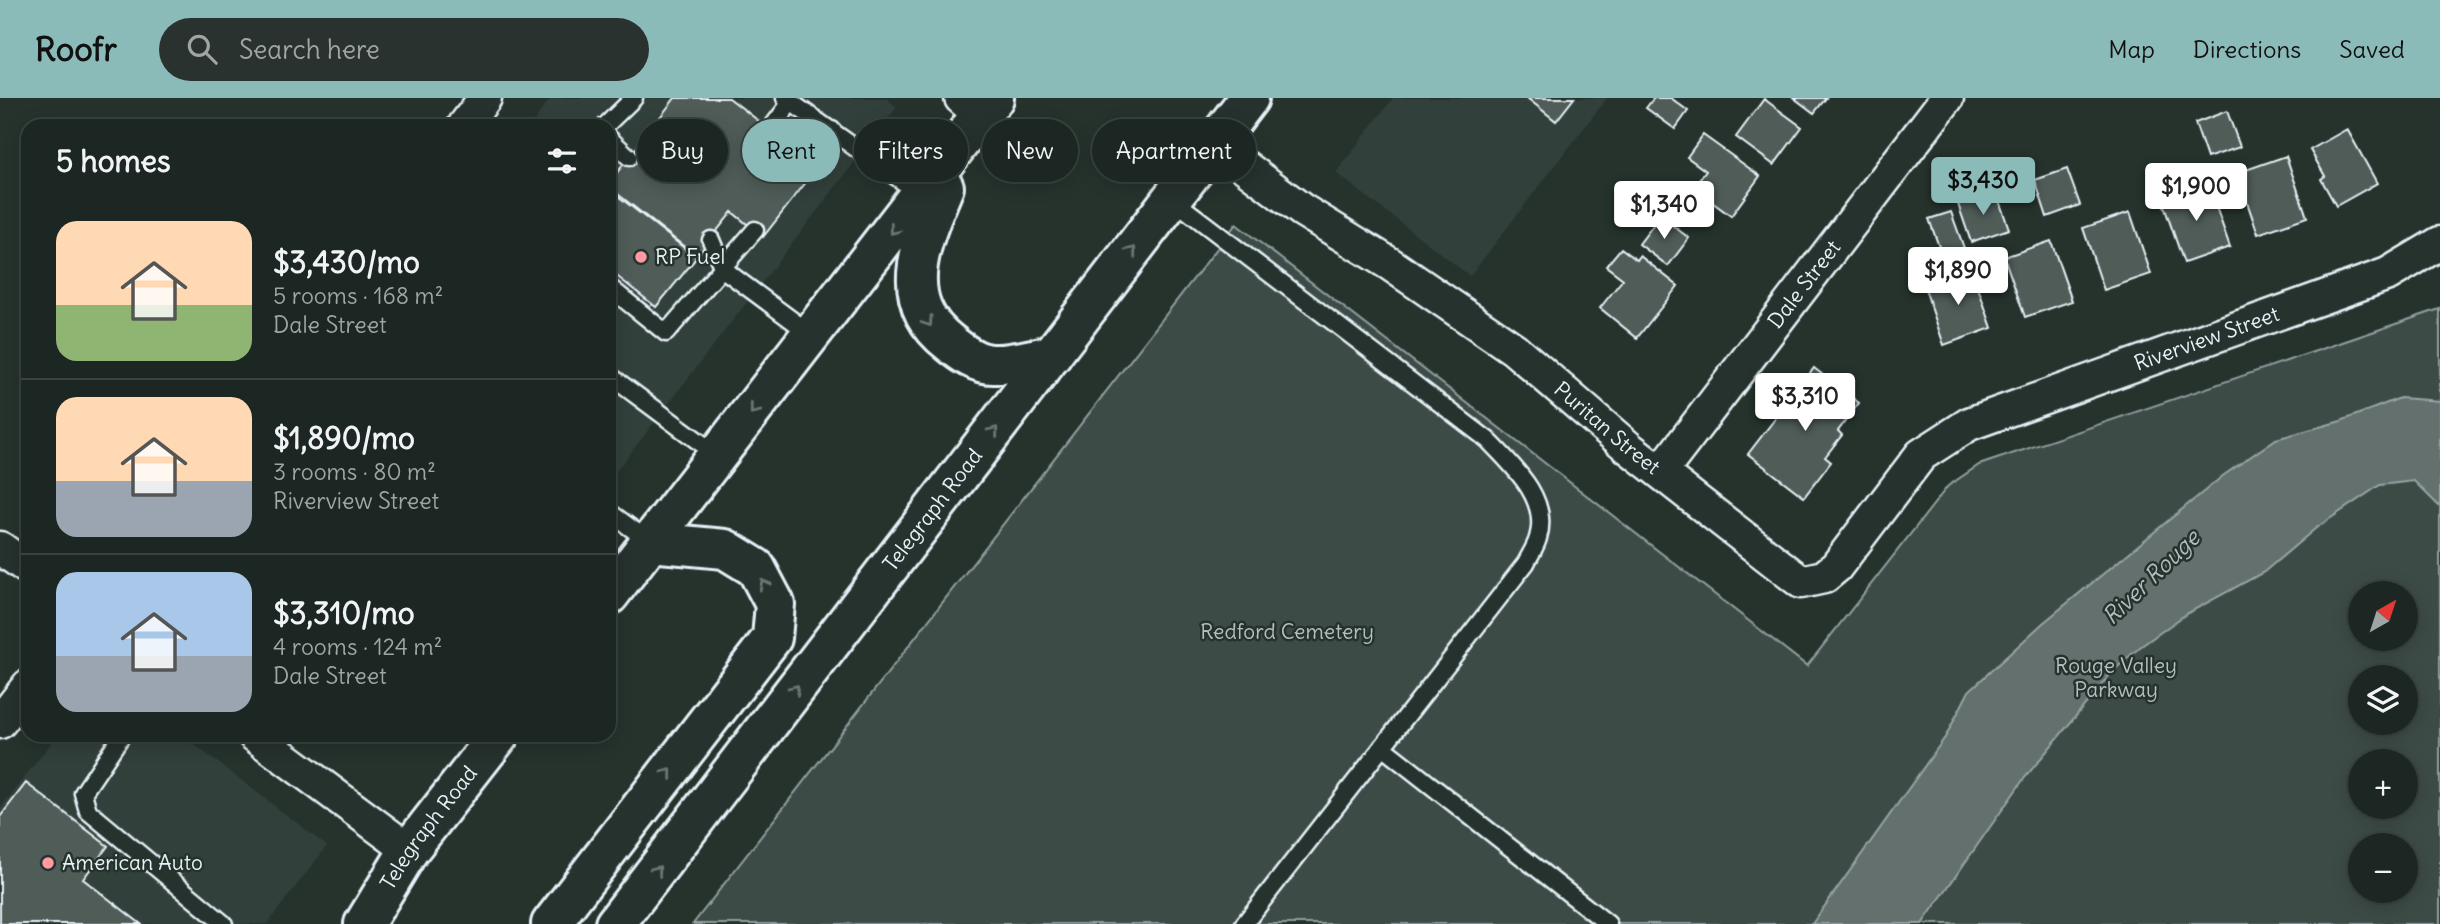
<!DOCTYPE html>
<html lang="en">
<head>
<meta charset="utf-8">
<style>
  :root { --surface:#1c2622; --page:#29322f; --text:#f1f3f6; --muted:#a0a5a5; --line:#3a4340; --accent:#8bbbb9 }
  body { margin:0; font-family:Delius,sans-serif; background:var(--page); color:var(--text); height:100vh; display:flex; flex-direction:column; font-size:26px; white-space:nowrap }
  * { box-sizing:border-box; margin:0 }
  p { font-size:23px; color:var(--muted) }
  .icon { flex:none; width:38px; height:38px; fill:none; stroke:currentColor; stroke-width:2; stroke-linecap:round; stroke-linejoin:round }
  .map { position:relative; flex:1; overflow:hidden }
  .sheet { position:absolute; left:21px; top:21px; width:595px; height:623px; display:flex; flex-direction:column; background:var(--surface); border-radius:21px; box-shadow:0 4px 18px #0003,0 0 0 2px var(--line) }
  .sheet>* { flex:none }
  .hud { position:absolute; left:637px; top:21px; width:665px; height:63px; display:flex; gap:14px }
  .needle { width:46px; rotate:39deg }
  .fabs { position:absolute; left:2348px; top:483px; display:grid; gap:14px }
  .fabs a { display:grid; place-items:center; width:70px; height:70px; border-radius:50%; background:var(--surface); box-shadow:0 4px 18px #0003,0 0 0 2px var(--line); font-size:35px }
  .price { position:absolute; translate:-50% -60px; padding:0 16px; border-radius:7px; background:#fff; color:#222; font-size:23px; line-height:46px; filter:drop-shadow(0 2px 4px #0008) }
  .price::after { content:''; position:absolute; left:50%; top:42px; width:21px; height:16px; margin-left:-10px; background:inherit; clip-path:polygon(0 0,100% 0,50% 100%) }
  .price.selected { background:var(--accent); color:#111 }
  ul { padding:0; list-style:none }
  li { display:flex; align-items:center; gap:21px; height:175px; padding:0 35px }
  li+li { border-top:2px solid var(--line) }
  li span { display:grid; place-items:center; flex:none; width:196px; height:140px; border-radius:21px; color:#555 }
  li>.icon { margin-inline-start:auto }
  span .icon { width:84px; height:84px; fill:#fffc; stroke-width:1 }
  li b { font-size:30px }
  h2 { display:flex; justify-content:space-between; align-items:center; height:84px; padding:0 35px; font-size:30px }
  .tag { padding:0 24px; border-radius:32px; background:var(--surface); box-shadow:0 4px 18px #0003,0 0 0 2px var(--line); font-size:24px; line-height:63px }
  .tag.selected { background:var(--accent); color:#111 }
  header { display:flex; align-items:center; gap:42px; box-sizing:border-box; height:98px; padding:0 35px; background:var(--accent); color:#111 }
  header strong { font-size:33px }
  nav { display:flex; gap:38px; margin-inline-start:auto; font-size:24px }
  .search { width:490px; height:63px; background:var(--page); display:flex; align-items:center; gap:18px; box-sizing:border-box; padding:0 24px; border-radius:38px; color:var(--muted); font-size:26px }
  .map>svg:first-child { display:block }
  .built { fill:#333f3a }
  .green { fill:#3e4b47; stroke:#939ea0; stroke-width:2; fill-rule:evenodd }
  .water { fill:#636f6d; stroke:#98a3a5; stroke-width:2 }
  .building { fill:#505c59; stroke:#e8f1f8; stroke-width:2 }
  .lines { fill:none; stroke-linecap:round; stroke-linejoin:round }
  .service-casing { stroke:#e8f1f8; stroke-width:21 }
  .minor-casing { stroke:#e8f1f8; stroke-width:37 }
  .primary-casing { stroke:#e8f1f8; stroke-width:44 }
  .service { stroke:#26332d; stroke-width:16 }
  .minor { stroke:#26332d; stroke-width:32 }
  .primary { stroke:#26332d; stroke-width:38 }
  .oneway { stroke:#6a7674 }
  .poi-dot { fill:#ff9aa2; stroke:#26332d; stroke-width:2.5 }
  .labels { text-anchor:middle; stroke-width:5; stroke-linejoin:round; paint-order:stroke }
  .poi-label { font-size:21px; fill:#e8f1f8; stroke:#26332d; text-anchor:start }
  .street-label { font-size:21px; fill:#e8f1f8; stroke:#26332d }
  .park-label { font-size:21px; fill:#b5bfc3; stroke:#26332d }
  .water-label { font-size:23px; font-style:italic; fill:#b3bdc0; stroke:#26332d }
</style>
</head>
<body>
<header>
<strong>Roofr</strong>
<div class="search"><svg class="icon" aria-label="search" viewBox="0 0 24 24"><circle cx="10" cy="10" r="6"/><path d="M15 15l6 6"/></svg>Search here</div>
<nav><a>Map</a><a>Directions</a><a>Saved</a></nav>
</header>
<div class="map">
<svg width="2440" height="826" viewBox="0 0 2440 826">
  <rect width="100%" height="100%" fill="#26332d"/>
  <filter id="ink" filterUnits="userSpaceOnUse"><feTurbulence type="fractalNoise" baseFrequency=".0143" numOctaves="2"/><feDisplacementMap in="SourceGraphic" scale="14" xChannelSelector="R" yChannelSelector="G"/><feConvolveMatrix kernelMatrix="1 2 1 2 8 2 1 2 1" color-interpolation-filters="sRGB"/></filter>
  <g filter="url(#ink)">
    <!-- built -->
    <path class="built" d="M 551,0 L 886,0 L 897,9 L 609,383 L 609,28 L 530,28 Z
      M 1393,0 L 1607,0 L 1470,178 L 1336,75 Z
      M 57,637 L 182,637 L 327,748 L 267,826 L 0,826 L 0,711 Z"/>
    <!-- green -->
    <path class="green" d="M 1236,126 L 1807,568 L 1948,388 L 1979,367 L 2440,211 L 2440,826 L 693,826 ZM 2361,495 L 2406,495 L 2406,541 L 2361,541 ZM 2361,579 L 2406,579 L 2406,625 L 2361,625 ZM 2361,663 L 2406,663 L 2406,709 L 2361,709 ZM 2361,747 L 2406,747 L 2406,793 L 2361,793 Z"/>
    <!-- water -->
    <path class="water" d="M 2400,300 L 2440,303 L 2440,409 L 2414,383 L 2380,387 L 2316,430 L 2264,474 L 2186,516 L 2140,549 L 2113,573 L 2023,682 L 1922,826 L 1812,826 L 1946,638 L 1969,593 L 2043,525 L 2224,377 L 2276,341 L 2341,323 Z"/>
    <!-- building -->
    <path class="building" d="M 675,0 L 729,0 L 818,69 L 763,139 L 732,114 L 696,159 L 609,91 L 609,85 Z
      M 1527,0 L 1574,0 L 1556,23 Z
      M 1654,0 L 1671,0 L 1688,13 L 1675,31 L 1646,10 Z
      M 1794,0 L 1826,0 L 1814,15 Z
      M 1764,1 L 1802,29 L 1774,67 L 1736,39 Z
      M 2227,13 L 2240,49 L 2207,60 L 2195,25 Z
      M 2347,31 L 2377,85 L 2336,108 L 2321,81 L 2325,78 L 2310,52 Z
      M 1703,37 L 1760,78 L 1731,118 L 1693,90 L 1706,73 L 1687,59 Z
      M 2286,58 L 2307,119 L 2258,136 L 2237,75 Z
      M 2067,71 L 2080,107 L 2047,119 L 2035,82 Z
      M 2208,86 L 2230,149 L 2184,165 L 2162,102 Z
      M 609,89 L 697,159 L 656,209 L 609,172 Z
      M 1996,94 L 2009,131 L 1971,144 L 1958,106 Z
      M 1951,114 L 1964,150 L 1942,157 L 1929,121 Z
      M 2130,114 L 2151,176 L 2104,192 L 2083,130 Z
      M 1660,118 L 1689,140 L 1668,168 L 1639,146 Z
      M 2051,143 L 2072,203 L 2025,219 L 2004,159 Z
      M 1621,150 L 1637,162 L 1640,158 L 1678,188 L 1637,240 L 1600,210 L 1623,181 L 1606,168 Z
      M 1972,172 L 1992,230 L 1944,247 L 1924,188 Z
      M 1814,270 L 1859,305 L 1838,333 L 1842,337 L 1825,359 L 1831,364 L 1804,399 L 1748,356 Z
      M 26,685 L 108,748 L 83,781 L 141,826 L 0,826 L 0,719 Z"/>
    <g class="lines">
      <!-- service casing -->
      <g class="service-casing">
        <path id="service" d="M 785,0 L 919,95
          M 605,28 L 634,0
          M 770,32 L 791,4
          M 609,40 L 629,59
          M 808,62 L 832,32
          M 1172,101 L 1488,342 C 1513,368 1550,401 1538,440 C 1536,448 1530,457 1526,465 L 1244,826
          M 711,142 L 723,171 L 812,237
          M 609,189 L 666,235 L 755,132
          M 609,277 L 717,357
          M 609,414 L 650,444
          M 122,637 L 83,695 L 88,713 L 224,826
          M 1382,649 L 1608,826"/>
      </g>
      <!-- minor casing -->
      <g class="minor-casing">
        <g id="minor">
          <path d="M 961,0 L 981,17"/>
          <path d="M 464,28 L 485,0"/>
          <path id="s1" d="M 1215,46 L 1302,112 L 1390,166 L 1514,251 L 1629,350 L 1801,484 L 1824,479 L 1836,469 L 1921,357 L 1969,326 L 2388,176 L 2440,145"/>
          <path id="s2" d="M 1661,374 L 1947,0"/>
          <path d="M 0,450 L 28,470"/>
          <path d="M 0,624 L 28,588"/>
          <path d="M 254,637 L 409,752"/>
        </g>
      </g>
      <!-- primary casing -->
      <g class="primary-casing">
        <g id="primary">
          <path d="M 944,89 C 921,144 894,202 950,245 C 962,255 977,266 993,266 C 1012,267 1034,260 1052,257"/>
          <path d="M 609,497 L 994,0"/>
          <path id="s3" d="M 364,826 L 409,752 L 499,637"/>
          <path d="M 551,826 L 772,540 L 775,506 L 756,470 L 725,451 L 650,444"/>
          <path id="s4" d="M 615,826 L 1249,0"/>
        </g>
      </g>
      <!-- service -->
      <use href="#service" class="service"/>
      <!-- minor -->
      <use href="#minor" class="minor"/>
      <!-- primary -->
      <use href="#primary" class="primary"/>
    </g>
    <!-- one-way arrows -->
    <defs><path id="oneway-chevron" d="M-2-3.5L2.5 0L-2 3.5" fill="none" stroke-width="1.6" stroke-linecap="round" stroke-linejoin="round" transform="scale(1.75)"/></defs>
    <g class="oneway">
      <use href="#oneway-chevron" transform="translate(894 132) rotate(128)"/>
      <use href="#oneway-chevron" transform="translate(1132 153) rotate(-52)"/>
      <use href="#oneway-chevron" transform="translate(928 224) rotate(56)"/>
      <use href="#oneway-chevron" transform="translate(754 312) rotate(128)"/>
      <use href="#oneway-chevron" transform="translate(994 333) rotate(-52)"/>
      <use href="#oneway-chevron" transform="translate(764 486) rotate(-119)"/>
      <use href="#oneway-chevron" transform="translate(795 591) rotate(-52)"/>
      <use href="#oneway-chevron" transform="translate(668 675) rotate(-52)"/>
      <use href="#oneway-chevron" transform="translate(657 772) rotate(-52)"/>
    </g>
  </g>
  <!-- markers -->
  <g class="poi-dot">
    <circle cx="641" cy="159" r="7"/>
    <circle cx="48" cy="765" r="7"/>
  </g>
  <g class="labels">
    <!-- poi labels -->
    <g class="poi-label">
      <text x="655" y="166">RP Fuel</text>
      <text x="62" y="772">American Auto</text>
    </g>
    <!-- street labels -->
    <g class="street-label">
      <text dy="7" stroke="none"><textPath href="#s2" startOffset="236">Dale Street</textPath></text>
      <text dy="7" stroke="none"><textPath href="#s1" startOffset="1222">Riverview Street</textPath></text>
      <text dy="7" stroke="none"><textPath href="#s1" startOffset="485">Puritan Street</textPath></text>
      <text dy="7" stroke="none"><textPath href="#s4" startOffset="522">Telegraph Road</textPath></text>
      <text dy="7" stroke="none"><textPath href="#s3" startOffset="116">Telegraph Road</textPath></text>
    </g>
    <!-- park labels -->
    <g class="park-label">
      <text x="1287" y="541">Redford Cemetery</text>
      <text x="2116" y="575">Rouge Valley<tspan x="2116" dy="24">Parkway</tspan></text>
    </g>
    <!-- water labels -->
    <g class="water-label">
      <text transform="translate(2151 479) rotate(-44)" y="8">River Rouge</text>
    </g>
  </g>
</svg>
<div class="fabs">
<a><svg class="needle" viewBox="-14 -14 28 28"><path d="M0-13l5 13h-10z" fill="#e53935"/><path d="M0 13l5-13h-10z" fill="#a0a5a5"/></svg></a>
<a><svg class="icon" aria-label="layers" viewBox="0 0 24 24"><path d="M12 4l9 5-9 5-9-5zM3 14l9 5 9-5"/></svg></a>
<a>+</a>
<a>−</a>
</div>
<b class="price selected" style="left:1983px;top:119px">$3,430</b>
<b class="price" style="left:2196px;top:125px">$1,900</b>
<b class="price" style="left:1664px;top:143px">$1,340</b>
<b class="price" style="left:1958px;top:209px">$1,890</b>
<b class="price" style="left:1805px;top:335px">$3,310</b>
<div class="hud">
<a class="tag">Buy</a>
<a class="tag selected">Rent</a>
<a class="tag">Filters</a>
<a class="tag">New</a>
<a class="tag">Apartment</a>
</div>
<section class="sheet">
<h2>5 homes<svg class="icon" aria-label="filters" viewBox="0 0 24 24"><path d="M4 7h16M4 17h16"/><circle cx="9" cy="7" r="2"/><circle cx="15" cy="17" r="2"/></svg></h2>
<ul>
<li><span style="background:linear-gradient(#ffd9b3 60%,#8fb573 0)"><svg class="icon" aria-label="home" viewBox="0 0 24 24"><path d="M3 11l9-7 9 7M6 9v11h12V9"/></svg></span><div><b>$3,430/mo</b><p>5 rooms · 168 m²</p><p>Dale Street</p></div></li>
<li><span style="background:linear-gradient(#ffd9b3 60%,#9aa5b1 0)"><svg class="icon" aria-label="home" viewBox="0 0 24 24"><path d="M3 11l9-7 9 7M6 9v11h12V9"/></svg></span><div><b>$1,890/mo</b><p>3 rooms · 80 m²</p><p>Riverview Street</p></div></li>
<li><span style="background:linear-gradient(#a9c7e8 60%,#9aa5b1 0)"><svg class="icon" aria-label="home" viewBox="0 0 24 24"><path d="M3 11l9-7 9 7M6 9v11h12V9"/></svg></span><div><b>$3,310/mo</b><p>4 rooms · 124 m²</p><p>Dale Street</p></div></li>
</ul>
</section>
</div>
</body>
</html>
